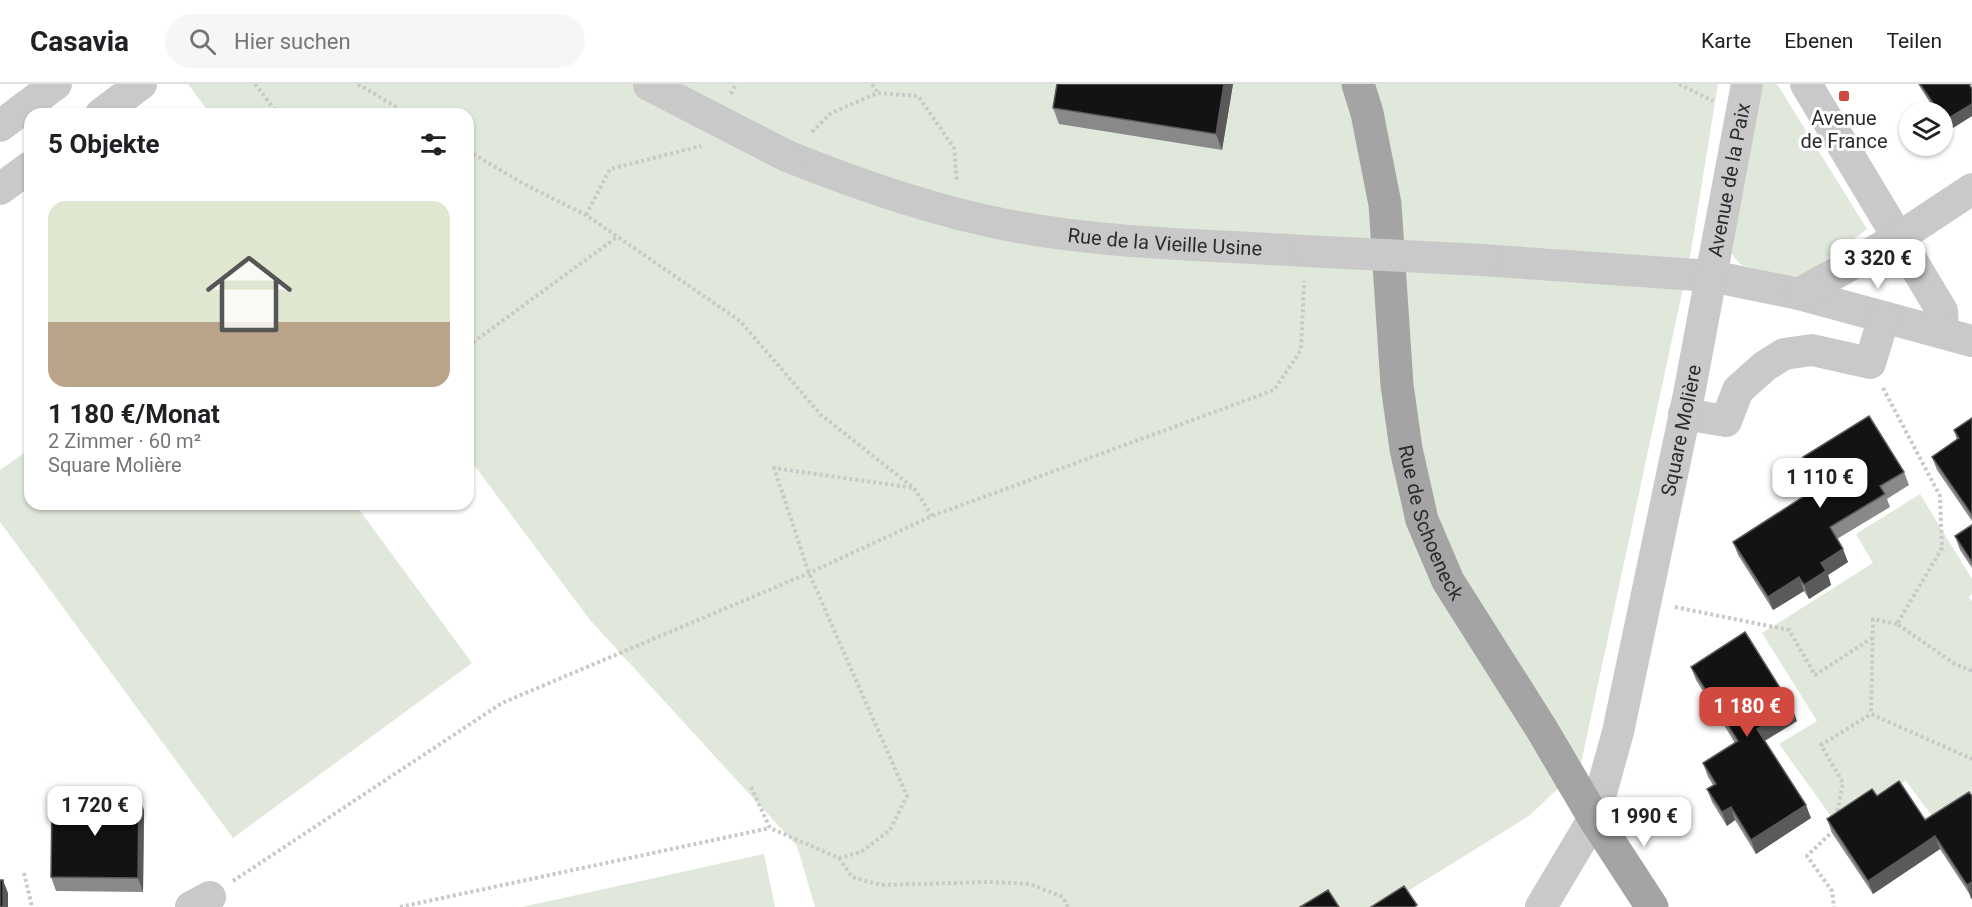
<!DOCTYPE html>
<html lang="de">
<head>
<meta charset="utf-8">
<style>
  :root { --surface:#fff; --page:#f6f6f6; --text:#202124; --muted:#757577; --line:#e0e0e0; --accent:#d24a3f }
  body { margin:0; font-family:Roboto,sans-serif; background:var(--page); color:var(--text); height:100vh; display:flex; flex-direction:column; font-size:22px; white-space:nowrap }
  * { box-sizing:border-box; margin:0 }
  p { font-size:20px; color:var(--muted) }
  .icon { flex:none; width:33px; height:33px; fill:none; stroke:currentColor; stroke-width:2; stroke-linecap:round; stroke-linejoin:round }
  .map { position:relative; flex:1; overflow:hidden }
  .drawer { position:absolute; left:24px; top:24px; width:450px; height:402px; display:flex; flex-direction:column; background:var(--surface); border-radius:18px; box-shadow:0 2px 4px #0004 }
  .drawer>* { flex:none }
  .fabs { position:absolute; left:1899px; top:18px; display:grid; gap:12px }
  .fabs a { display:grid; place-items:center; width:54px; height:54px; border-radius:50%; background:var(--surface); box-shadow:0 2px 4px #0004; font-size:30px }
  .price { position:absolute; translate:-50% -51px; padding:0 14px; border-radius:12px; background:#fff; color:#222; font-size:20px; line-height:39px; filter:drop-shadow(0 2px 3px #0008) }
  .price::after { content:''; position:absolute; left:50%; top:36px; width:18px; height:14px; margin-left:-9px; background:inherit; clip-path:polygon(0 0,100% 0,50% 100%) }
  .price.active { background:var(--accent); color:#fff }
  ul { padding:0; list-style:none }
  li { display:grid; align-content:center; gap:12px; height:318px; padding:0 24px }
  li+li { border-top:2px solid var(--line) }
  li span { display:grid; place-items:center; height:186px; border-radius:18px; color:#555 }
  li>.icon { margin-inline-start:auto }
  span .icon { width:108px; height:108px; fill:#fffc; stroke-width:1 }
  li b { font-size:26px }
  h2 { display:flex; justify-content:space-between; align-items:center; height:72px; padding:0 24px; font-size:26px }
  header { display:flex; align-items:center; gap:36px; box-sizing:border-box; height:84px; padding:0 30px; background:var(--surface); border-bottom:2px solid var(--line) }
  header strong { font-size:28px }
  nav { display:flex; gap:33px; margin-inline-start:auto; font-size:21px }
  .search { width:420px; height:54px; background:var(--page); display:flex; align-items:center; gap:15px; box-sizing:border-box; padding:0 21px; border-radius:33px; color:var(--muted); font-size:22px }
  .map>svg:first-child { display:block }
  .green { fill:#e0e8db }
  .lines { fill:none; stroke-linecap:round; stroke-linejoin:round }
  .path { stroke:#c9c9c9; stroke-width:4; stroke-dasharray:3 3; stroke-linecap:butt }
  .minor { stroke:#c9c9c9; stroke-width:32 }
  .major { stroke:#a4a4a4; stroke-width:33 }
  .minor-bridge { stroke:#c9c9c9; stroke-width:32 }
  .wall { fill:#898989 }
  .shaded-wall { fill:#5a5a5a }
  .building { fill:#131313; stroke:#5a5a5a; stroke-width:1.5 }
  .poi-dot { fill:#d24a3f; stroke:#fff; stroke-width:2 }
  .labels { text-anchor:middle; stroke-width:6; stroke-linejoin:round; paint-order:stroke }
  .poi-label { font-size:20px; fill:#2c2c2c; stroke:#fff }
  .street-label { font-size:20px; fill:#2c2c2c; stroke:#fff }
</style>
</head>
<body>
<header>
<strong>Casavia</strong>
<div class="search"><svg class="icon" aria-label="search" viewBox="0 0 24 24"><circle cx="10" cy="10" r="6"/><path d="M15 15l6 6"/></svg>Hier suchen</div>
<nav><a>Karte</a><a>Ebenen</a><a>Teilen</a></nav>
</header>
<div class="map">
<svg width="1972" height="823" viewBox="0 0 1972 823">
  <rect width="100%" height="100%" fill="#fff"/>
  <!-- green -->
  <path class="green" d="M 188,0 L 1718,0 L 1691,167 L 1580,684 L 1529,732 L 1382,823 L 815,823 L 797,762 L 590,536 L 468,373 L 468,30 L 210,30 Z
    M 1763,0 L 1777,0 L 1867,145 L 1799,196 L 1741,181 L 1731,169 Z
    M 30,365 L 30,420 L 355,420 L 472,579 L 233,754 L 0,438 L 0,386 Z
    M 1920,410 L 1972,495 L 1972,510 L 1969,513 L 1972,517 L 1972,709 L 1932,732 L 1906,697 L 1833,735 L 1779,660 L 1817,637 L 1762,549 L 1873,479 L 1856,450 Z
    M 764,770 L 775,823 L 522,823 Z"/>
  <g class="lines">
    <!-- path -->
    <path class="path" d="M 255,0 L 278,30
      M 358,0 L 408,30
      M 872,0 L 878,9
      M 1679,0 L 1713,17
      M 731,10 L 736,0
      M 812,48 L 831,29 L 878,9 L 918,12 L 954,64 L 957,97
      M 468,67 L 524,100 L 586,131 L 740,237 L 821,331 L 914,404 L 932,432
      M 586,131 L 610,85 L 701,62
      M 468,262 L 617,153
      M 1883,304 L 1940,412 L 1942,464 L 1897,540 L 1955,580 L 1972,587
      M 1675,523 L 1789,546 L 1815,591 L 1872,554
      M 1897,540 L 1873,535 L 1871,630 L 1972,675
      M 751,703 L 770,744 L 839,774 L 861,768 L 890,746 L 907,712 L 809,489 L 774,384 L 914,404
      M 1836,733 L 1843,699 L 1821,661 L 1871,630
      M 1834,746 L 1807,772 L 1832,807 L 1834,823
      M 839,774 L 852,793 L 881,801 L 991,798 L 1030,800 L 1063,813 L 1068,823
      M 24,789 L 32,823
      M 233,797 L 502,619 L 809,489 L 932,432 L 1274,306 L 1301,266 L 1304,197
      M 400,823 L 770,744"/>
    <!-- minor -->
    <g class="minor">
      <path d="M 1806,0 L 1942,227 L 1943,249"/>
      <path d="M 101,30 L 141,0"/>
      <path d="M 0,42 L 56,0"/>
      <path id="s1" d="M 787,72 C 862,102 937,128 1017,143 C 1112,160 1209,161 1306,167"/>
      <path d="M 0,105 L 30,83"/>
      <path d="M 1482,176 L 1711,192 L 1799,210 L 1972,257"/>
      <path d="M 1799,210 L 1898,154 L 1972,105"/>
      <path d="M 1684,330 L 1726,337 L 1738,306 L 1765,282 L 1784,270 L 1812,266 L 1870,279 L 1884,233"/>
      <path d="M 191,823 L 210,813"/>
      <path id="s2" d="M 1541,823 L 1594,734 L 1618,648 L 1689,310 L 1747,0"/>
    </g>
    <!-- major -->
    <path class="major" id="s3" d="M 1358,0 L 1367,29 L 1385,120 L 1397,301 L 1406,365 L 1422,436 L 1448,497 L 1541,644 L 1594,734 L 1652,823"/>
    <!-- minor-bridge -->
    <path class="minor-bridge" d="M 649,1 L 787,72
      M 1306,167 L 1482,176"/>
  </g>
  <!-- wall -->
  <path class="wall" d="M 1233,0 L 1222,66 L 1059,40 L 1053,24 Z
    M 1918,0 L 1972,0 L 1970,2 L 1972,5 L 1972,32 L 1948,47 L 1942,38 L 1942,28 L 1936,28 Z
    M 1972,334 L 1972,437 L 1937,386 L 1932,373 L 1957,356 L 1954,346 Z
    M 1803,373 L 1904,388 L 1909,401 L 1887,415 L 1890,423 L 1837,455 L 1848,478 L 1828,491 L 1831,501 L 1809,515 L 1804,507 L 1773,526 L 1738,471 L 1733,458 L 1818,404 L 1808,386 Z
    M 1972,441 L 1972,484 L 1960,466 L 1955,452 Z
    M 1691,583 L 1797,637 L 1765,657 L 1811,734 L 1756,770 L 1735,736 L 1727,742 L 1712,718 L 1707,705 L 1713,701 L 1708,693 L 1703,679 L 1735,659 L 1696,596 Z
    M 1877,712 L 1925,736 L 1972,712 L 1972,814 L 1940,765 L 1873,810 L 1832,749 L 1827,735 Z
    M 144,726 L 143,808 L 56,807 L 51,793 Z"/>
  <!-- shaded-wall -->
  <path class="shaded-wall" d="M 1224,0 L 1233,0 L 1222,66 L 1216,50 Z
    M 1972,20 L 1972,32 L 1948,47 L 1944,37 Z
    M 1843,465 L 1848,478 L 1828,491 L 1831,501 L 1809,515 L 1804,501 L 1821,479 Z
    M 1799,493 L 1804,507 L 1773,526 L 1768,513 Z
    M 1792,623 L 1797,637 L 1762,658 L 1757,645 Z
    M 139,713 L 144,726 L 143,808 L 138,794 Z
    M 1806,721 L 1811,734 L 1756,770 L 1751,756 Z
    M 1731,723 L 1735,736 L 1727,742 L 1722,728 Z
    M 1935,752 L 1940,765 L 1873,810 L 1868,797 Z
    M 3,796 L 8,809 L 8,823 L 3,823 Z
    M 1972,798 L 1972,814 L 1971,815 L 1967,801 Z"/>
  <!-- building -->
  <path class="building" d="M 1057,0 L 1224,0 L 1216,50 L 1053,24 Z
    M 1920,0 L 1969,0 L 1972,5 L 1972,20 L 1944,37 L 1942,34 L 1942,28 L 1939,28 Z
    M 1869,332 L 1904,388 L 1880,402 L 1885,410 L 1830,443 L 1843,465 L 1821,479 L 1826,487 L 1804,501 L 1799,493 L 1768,513 L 1733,458 L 1820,402 L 1803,373 Z
    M 1972,334 L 1972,431 L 1932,373 L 1959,354 L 1954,346 Z
    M 1972,441 L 1972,478 L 1955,452 Z
    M 1745,548 L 1792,623 L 1757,645 L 1806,721 L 1751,756 L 1731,723 L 1722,728 L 1707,705 L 1716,700 L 1703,679 L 1738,657 L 1691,583 Z
    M 1899,697 L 1925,736 L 1969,708 L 1972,712 L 1972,798 L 1967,801 L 1935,752 L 1868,797 L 1827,735 L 1872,705 L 1877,712 Z
    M 52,712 L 139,713 L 138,794 L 51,793 Z
    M 0,796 L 3,796 L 3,823 L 0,823 Z
    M 1404,802 L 1417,821 L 1414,823 L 1371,823 Z
    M 1328,806 L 1339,823 L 1300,823 Z"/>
  <!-- markers -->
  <rect class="poi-dot" x="1838" y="6" width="12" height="12" rx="3"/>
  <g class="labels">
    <!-- poi labels -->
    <g class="poi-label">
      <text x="1844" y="41">Avenue<tspan x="1844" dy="23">de France</tspan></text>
    </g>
    <!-- street labels -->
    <g class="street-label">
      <text dy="7" stroke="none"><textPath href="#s2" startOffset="756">Avenue de la Paix</textPath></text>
      <text dy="7" stroke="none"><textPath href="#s1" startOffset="390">Rue de la Vieille Usine</textPath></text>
      <text dy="7" stroke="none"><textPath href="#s2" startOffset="501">Square Molière</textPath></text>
      <text dy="7" stroke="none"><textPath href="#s3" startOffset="447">Rue de Schoeneck</textPath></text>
    </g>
  </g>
</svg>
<div class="fabs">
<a><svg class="icon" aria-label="layers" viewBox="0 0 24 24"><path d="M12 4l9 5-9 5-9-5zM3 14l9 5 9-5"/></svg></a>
</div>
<b class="price" style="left:1878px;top:206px">3 320 €</b>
<b class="price" style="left:1820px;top:425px">1 110 €</b>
<b class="price active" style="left:1747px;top:654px">1 180 €</b>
<b class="price" style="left:95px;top:753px">1 720 €</b>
<b class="price" style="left:1644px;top:764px">1 990 €</b>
<section class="drawer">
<h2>5 Objekte<svg class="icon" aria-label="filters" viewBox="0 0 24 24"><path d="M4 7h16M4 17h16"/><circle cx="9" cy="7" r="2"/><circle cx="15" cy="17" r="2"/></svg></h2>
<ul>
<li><span style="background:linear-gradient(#dfe7d0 65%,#b9a48a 0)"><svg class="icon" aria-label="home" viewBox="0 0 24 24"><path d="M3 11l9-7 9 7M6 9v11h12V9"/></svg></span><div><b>1 180 €/Monat</b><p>2 Zimmer · 60 m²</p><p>Square Molière</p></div></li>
</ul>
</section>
</div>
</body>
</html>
